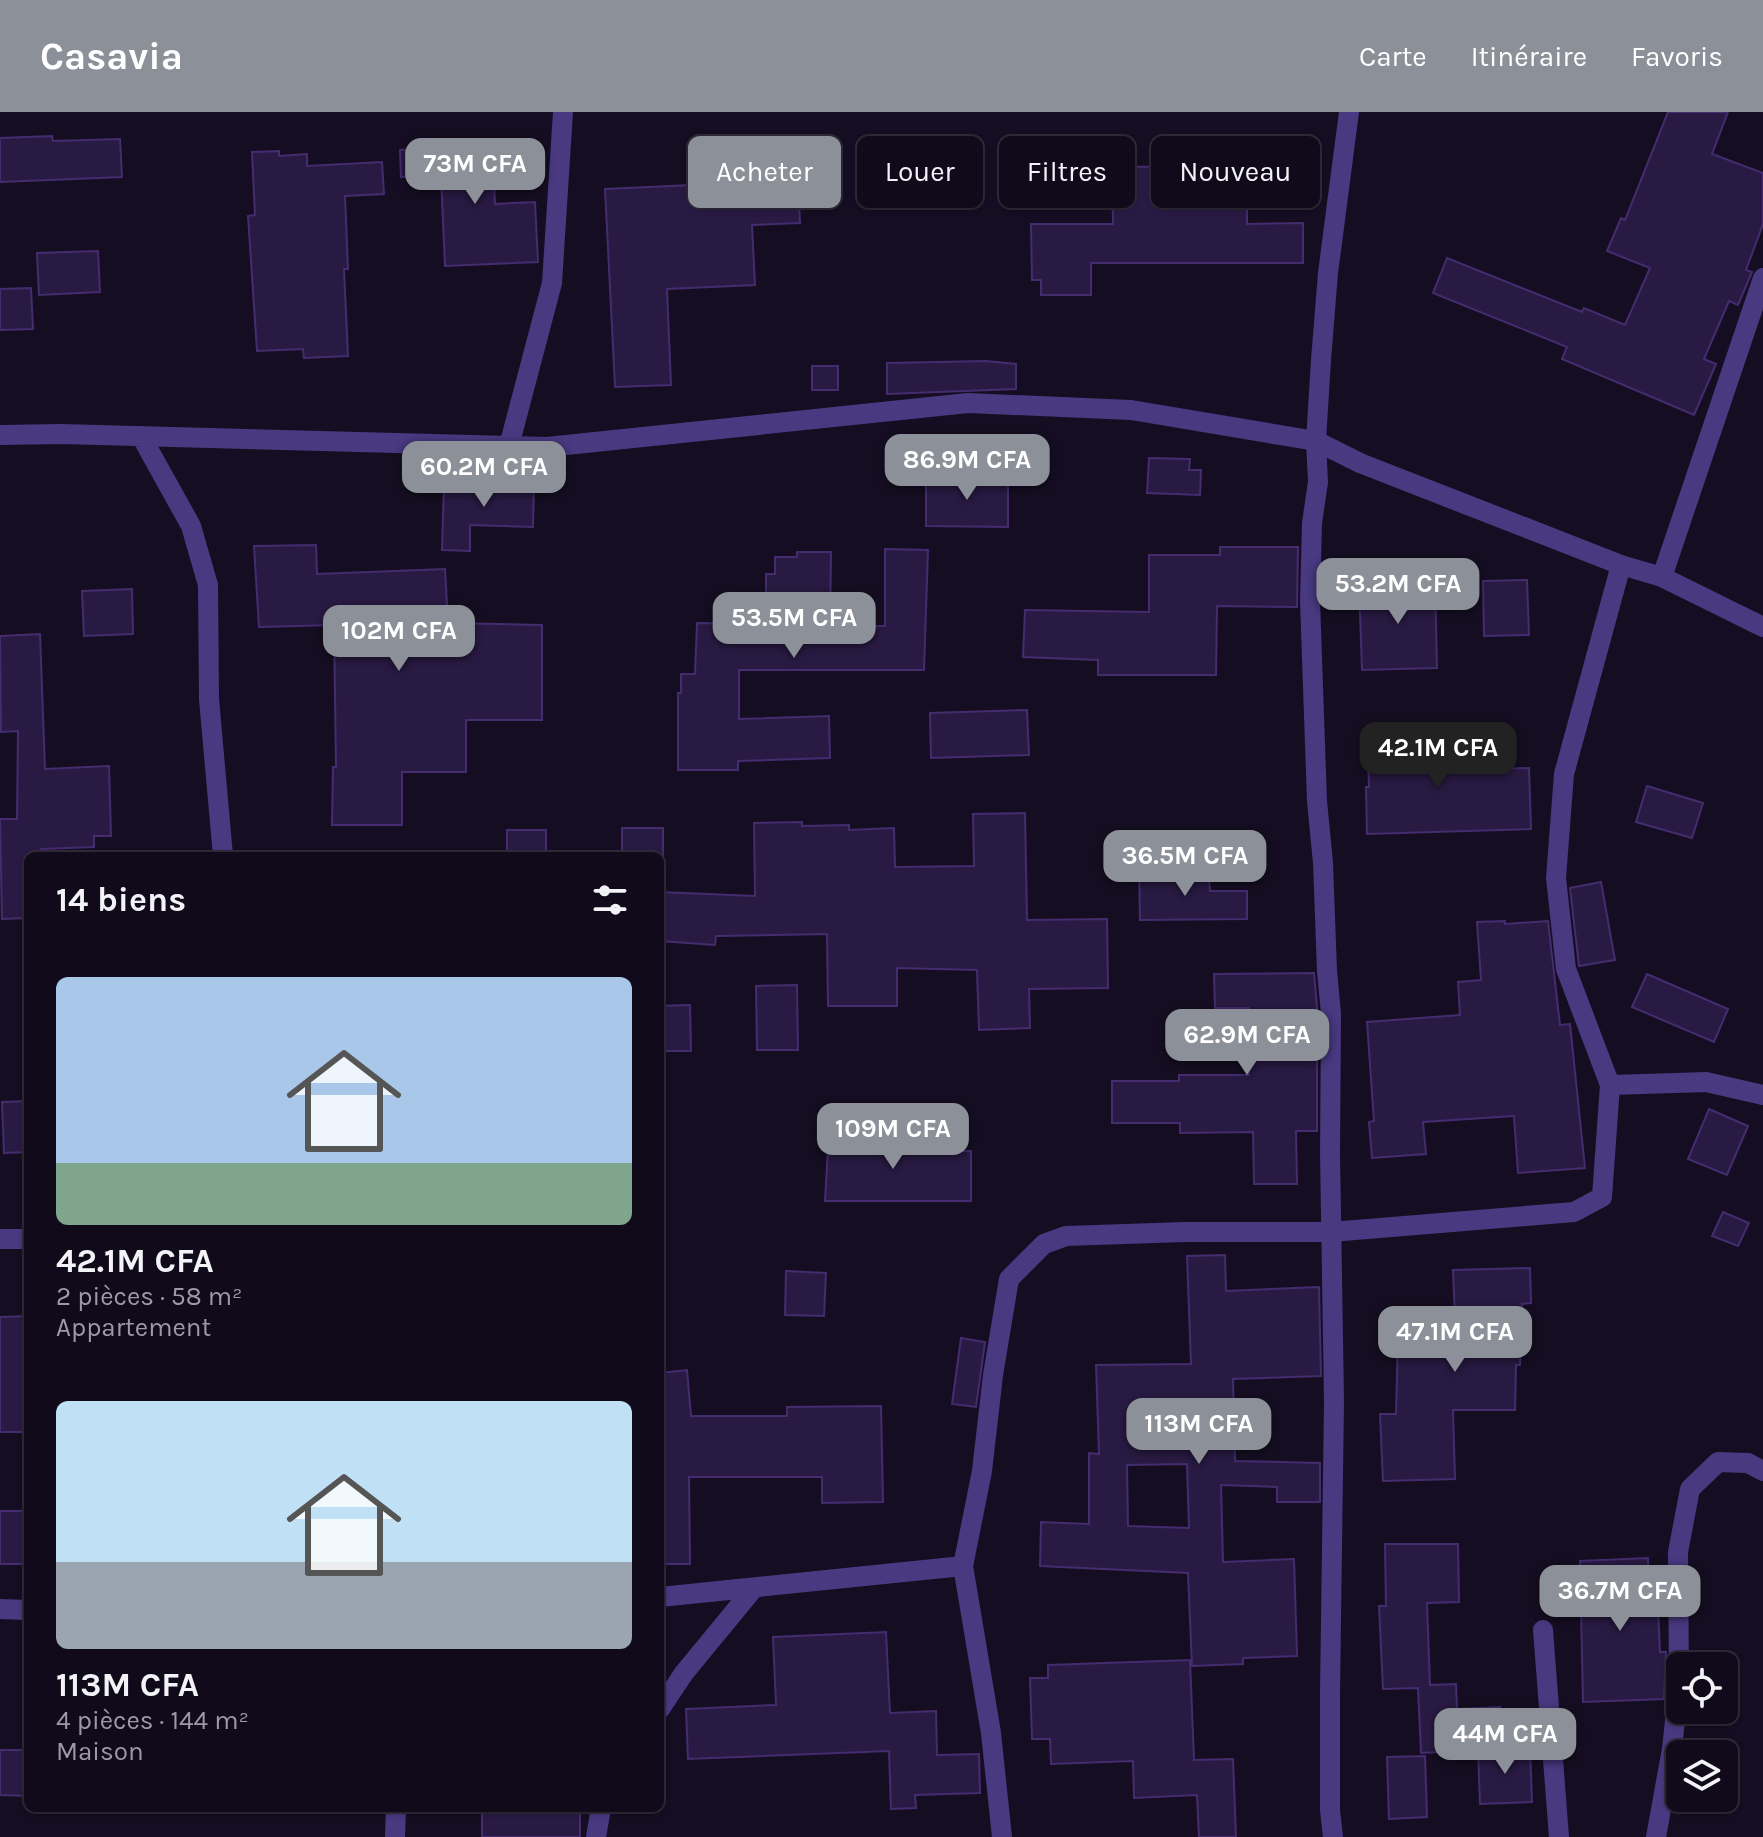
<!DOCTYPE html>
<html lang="fr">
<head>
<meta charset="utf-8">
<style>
  :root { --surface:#100a1a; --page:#1e1827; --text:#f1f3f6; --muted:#9c9aa2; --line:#302b39; --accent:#8c9099 }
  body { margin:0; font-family:Karla,sans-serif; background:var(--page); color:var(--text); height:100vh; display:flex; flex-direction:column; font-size:30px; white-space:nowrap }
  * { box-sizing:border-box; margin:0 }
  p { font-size:26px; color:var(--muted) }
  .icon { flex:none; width:44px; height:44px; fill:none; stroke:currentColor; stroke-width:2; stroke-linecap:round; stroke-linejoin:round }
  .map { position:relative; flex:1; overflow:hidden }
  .side { position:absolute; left:24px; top:740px; width:640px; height:960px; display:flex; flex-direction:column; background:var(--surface); border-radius:12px; box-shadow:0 2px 6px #0004,0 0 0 2px var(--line) }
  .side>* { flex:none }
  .banner { position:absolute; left:688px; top:24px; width:760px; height:72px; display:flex; gap:16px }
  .fabs { position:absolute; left:1666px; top:1540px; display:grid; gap:16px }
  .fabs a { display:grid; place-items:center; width:72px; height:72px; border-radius:12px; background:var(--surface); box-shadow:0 2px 6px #0004,0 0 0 2px var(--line); font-size:40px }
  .price { position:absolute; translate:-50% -68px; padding:0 18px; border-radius:16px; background:var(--accent); color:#fff; font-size:26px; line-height:52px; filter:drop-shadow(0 2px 4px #0008) }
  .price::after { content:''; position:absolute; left:50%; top:48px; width:24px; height:18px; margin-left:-12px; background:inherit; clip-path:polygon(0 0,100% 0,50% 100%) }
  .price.active { background:#222; color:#fff }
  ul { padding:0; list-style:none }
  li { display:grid; align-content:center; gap:16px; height:424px; padding:0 32px }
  li span { display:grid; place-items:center; height:248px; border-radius:12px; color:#555 }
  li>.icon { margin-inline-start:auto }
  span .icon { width:144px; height:144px; fill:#fffc; stroke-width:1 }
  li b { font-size:34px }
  h2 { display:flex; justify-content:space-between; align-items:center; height:96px; padding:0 32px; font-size:34px }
  .tag { padding:0 28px; border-radius:12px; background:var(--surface); box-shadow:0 2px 6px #0004,0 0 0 2px var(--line); font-size:28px; line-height:72px }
  .tag.active { background:var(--accent); color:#fff }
  header { display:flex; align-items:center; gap:48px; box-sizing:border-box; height:112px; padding:0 40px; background:var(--accent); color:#fff }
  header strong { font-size:38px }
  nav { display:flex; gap:44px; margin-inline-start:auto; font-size:28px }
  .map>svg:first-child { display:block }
  .building { fill:#291a43; stroke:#442c6f; stroke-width:2; fill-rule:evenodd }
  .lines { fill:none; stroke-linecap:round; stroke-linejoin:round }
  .minor { stroke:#483981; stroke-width:20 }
</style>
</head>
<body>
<header>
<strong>Casavia</strong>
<nav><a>Carte</a><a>Itinéraire</a><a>Favoris</a></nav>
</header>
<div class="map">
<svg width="1763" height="1725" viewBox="0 0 1763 1725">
  <rect width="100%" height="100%" fill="#150e22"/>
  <!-- building -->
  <path class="building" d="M 1668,0 L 1728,0 L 1712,42 L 1763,61 L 1763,112 L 1746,158 L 1752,160 L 1738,193 L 1729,189 L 1704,247 L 1716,252 L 1694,303 L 1562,247 L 1567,235 L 1433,181 L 1447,146 L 1582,200 L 1584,196 L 1625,213 L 1650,156 L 1607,139 L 1621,106 L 1625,108 Z
    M 52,24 L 53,29 L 120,27 L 122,65 L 0,70 L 0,26 Z
    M 492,27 L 495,92 L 535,90 L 538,150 L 445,154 L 441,64 L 401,65 L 400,38 L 440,36 L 440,30 Z
    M 796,28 L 800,111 L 752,113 L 755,173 L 667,177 L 671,273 L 615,275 L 605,77 L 758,70 L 756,30 Z
    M 279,39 L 279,44 L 307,42 L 307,54 L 382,50 L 384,82 L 345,84 L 348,157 L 344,157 L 348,244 L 304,246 L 303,237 L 257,239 L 248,104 L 255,103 L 252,40 Z
    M 1247,54 L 1247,112 L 1303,111 L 1303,151 L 1091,151 L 1091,183 L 1041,183 L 1041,168 L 1032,168 L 1031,112 L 1113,112 L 1112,55 Z
    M 98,139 L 100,180 L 39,183 L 37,141 Z
    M 31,176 L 33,217 L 0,218 L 0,177 Z
    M 986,249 L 1016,252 L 1016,277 L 887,282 L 887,251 Z
    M 812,254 L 838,254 L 838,278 L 812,278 Z
    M 1149,346 L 1190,347 L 1189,358 L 1201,358 L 1200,383 L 1147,381 Z
    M 926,366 L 1008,367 L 1008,415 L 926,414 Z
    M 477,369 L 534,371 L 533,415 L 470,413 L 470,439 L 442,438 L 444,372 L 477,373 Z
    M 316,433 L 317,462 L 445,457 L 448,511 L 542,513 L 542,608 L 466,608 L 466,660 L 402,660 L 402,713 L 332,713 L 333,655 L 336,655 L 334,513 L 259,515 L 254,434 Z
    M 1220,435 L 1298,435 L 1297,495 L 1217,494 L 1216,563 L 1098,563 L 1098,548 L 1023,545 L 1025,498 L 1149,500 L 1149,443 L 1220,443 Z
    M 885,437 L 928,438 L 924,558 L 739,558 L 739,607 L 829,604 L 830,646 L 738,649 L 738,658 L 678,658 L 678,581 L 681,581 L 681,562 L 695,562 L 697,511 L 766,512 L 766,462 L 775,462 L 775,445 L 797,445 L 797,440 L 831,440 L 830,514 L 885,514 Z
    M 1527,468 L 1529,523 L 1484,524 L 1483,469 Z
    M 1435,471 L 1437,556 L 1362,558 L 1359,473 Z
    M 132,477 L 133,522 L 84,524 L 82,479 Z
    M 40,522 L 45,657 L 109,654 L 111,724 L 94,724 L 94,735 L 41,737 L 42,744 L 28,744 L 28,806 L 2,807 L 0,707 L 17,707 L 18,619 L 1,620 L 0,524 Z
    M 1027,598 L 1029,643 L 931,646 L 930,601 Z
    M 1438,618 L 1439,623 L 1441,623 L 1442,659 L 1529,656 L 1531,717 L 1367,722 L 1366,675 L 1369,675 L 1367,620 Z
    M 1647,674 L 1703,691 L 1692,726 L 1636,710 Z
    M 1025,701 L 1027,808 L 1107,807 L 1108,876 L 1029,877 L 1030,916 L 979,918 L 977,858 L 897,856 L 897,894 L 828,894 L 827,822 L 716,824 L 715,833 L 660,829 L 660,780 L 755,784 L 754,711 L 802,710 L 802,714 L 849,713 L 849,718 L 894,716 L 895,755 L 974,754 L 973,702 Z
    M 622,716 L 663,716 L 663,744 L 622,744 Z
    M 507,718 L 546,718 L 546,744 L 507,744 Z
    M 1139,752 L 1171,752 L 1171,767 L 1209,766 L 1210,779 L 1247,779 L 1247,807 L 1140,808 Z
    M 1601,770 L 1615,848 L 1579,854 L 1570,776 Z
    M 1505,809 L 1505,812 L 1548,809 L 1560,913 L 1570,912 L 1585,1056 L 1518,1061 L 1514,1004 L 1423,1010 L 1426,1042 L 1372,1046 L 1369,1010 L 1374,1009 L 1367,910 L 1460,903 L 1458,870 L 1481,868 L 1477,810 Z
    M 1314,861 L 1317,895 L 1317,1019 L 1296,1019 L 1297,1072 L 1254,1072 L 1253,1020 L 1180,1021 L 1180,1011 L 1112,1011 L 1112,969 L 1179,969 L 1179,963 L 1249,963 L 1249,896 L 1215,896 L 1214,862 Z
    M 1647,862 L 1728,897 L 1714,930 L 1632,895 Z
    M 797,873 L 798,938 L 757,938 L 756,874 Z
    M 690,893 L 691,939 L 660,939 L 660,894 Z
    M 28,989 L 28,1040 L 4,1041 L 2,990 Z
    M 1709,997 L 1748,1014 L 1727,1063 L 1688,1047 Z
    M 829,1020 L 900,1023 L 900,1039 L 971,1039 L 971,1089 L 825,1089 Z
    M 1723,1100 L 1749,1111 L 1738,1134 L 1712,1124 Z
    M 1225,1143 L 1226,1179 L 1319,1175 L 1321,1264 L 1233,1267 L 1235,1349 L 1320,1351 L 1320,1390 L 1277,1390 L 1277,1375 L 1221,1373 L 1223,1450 L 1294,1447 L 1297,1544 L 1243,1546 L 1243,1552 L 1192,1554 L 1188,1461 L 1040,1454 L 1041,1410 L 1089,1412 L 1089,1341 L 1099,1342 L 1096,1253 L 1191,1252 L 1187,1144 ZM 1187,1352 L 1189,1416 L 1128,1414 L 1127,1353 Z
    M 1530,1156 L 1531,1191 L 1522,1192 L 1520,1253 L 1516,1253 L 1515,1298 L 1453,1298 L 1455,1367 L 1383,1369 L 1380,1302 L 1396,1302 L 1398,1226 L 1453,1227 L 1453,1205 L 1455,1205 L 1453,1158 Z
    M 786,1159 L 826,1161 L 824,1204 L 785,1203 Z
    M 28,1204 L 28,1320 L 0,1320 L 0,1205 Z
    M 961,1226 L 985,1230 L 976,1295 L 952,1292 Z
    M 687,1258 L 691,1304 L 787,1304 L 787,1295 L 881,1294 L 883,1390 L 822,1391 L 822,1365 L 689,1365 L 690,1452 L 660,1452 L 660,1261 Z
    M 0,1399 L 28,1399 L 28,1452 L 0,1452 Z
    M 1385,1432 L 1458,1432 L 1459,1490 L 1427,1491 L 1430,1573 L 1456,1572 L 1457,1597 L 1500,1595 L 1502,1637 L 1421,1641 L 1418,1576 L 1383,1577 L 1379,1494 L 1386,1494 Z
    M 1648,1446 L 1649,1497 L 1658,1496 L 1660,1540 L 1666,1540 L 1664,1587 L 1583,1590 L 1580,1449 Z
    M 886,1520 L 890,1601 L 936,1599 L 937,1643 L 979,1642 L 980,1681 L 915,1683 L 916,1696 L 891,1697 L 889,1639 L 688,1647 L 686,1597 L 776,1593 L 773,1525 Z
    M 1190,1548 L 1194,1648 L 1233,1647 L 1236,1725 L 1199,1725 L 1197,1683 L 1134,1686 L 1133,1649 L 1051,1652 L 1050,1627 L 1032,1627 L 1030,1566 L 1048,1566 L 1048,1553 Z
    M 1530,1637 L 1532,1690 L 1480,1692 L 1478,1639 Z
    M 0,1638 L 28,1638 L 28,1684 L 0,1683 Z
    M 1425,1644 L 1427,1705 L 1389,1707 L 1387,1645 Z
    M 482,1696 L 580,1696 L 580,1725 L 482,1725 Z"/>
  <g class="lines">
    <!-- minor -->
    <path class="minor" d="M 0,323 L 61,322 L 547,335 L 968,291 L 1131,298 L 1316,329 L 1360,351 L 1621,453 L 1662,465 L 1763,515
      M 141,324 L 191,414 L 208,473 L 209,587 L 223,744
      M 509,334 L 552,171 L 563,0
      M 1662,465 L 1763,166
      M 1610,973 L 1706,970 L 1763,983
      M 0,1127 L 28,1127
      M 963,1454 L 991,1621 L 1002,1725
      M 660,1485 L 963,1454 L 982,1359 L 993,1263 L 1009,1167 L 1044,1132 L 1066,1124 L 1184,1120 L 1331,1120 L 1574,1100 L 1602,1085 L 1610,973 L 1566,857 L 1556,766 L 1564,662 L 1621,453
      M 0,1497 L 28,1498
      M 1543,1518 L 1559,1725
      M 660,1597 L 684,1561 L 754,1476
      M 395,1725 L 396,1696
      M 596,1725 L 601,1696
      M 1333,1725 L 1330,1698 L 1330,1581 L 1334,1289 L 1330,1041 L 1331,902 L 1327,859 L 1323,751 L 1317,689 L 1310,489 L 1312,411 L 1318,370 L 1316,329 L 1321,248 L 1328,161 L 1349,0
      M 1656,1725 L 1672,1637 L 1679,1570 L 1678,1440 L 1690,1377 L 1718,1350 L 1748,1351 L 1763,1359"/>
  </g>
</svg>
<div class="fabs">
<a><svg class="icon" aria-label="locate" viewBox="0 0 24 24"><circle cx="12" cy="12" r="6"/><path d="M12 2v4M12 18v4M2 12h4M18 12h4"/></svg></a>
<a><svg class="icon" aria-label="layers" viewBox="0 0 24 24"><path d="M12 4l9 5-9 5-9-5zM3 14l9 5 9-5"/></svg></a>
</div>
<b class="price" style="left:475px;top:94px">73M CFA</b>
<b class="price" style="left:967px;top:390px">86.9M CFA</b>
<b class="price" style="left:484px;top:397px">60.2M CFA</b>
<b class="price" style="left:1398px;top:514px">53.2M CFA</b>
<b class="price" style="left:794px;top:548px">53.5M CFA</b>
<b class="price" style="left:399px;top:561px">102M CFA</b>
<b class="price active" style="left:1438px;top:678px">42.1M CFA</b>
<b class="price" style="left:1185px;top:786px">36.5M CFA</b>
<b class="price" style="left:1247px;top:965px">62.9M CFA</b>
<b class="price" style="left:893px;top:1059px">109M CFA</b>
<b class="price" style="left:1455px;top:1262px">47.1M CFA</b>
<b class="price" style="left:1199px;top:1354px">113M CFA</b>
<b class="price" style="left:1620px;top:1521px">36.7M CFA</b>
<b class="price" style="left:1505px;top:1664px">44M CFA</b>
<div class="banner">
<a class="tag active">Acheter</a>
<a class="tag">Louer</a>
<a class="tag">Filtres</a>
<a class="tag">Nouveau</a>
</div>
<section class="side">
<h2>14 biens<svg class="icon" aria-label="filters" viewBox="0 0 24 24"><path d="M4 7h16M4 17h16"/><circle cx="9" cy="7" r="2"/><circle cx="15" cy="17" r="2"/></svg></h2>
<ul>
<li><span style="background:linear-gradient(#a9c7e8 75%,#7fa58c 0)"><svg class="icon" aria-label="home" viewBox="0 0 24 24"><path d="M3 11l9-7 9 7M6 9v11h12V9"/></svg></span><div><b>42.1M CFA</b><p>2 pièces · 58 m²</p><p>Appartement</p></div></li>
<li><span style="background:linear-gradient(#bfe0f5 65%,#9aa5b1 0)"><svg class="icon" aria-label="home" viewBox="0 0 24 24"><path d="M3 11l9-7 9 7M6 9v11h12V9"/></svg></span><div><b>113M CFA</b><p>4 pièces · 144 m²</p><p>Maison</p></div></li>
</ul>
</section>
</div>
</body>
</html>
